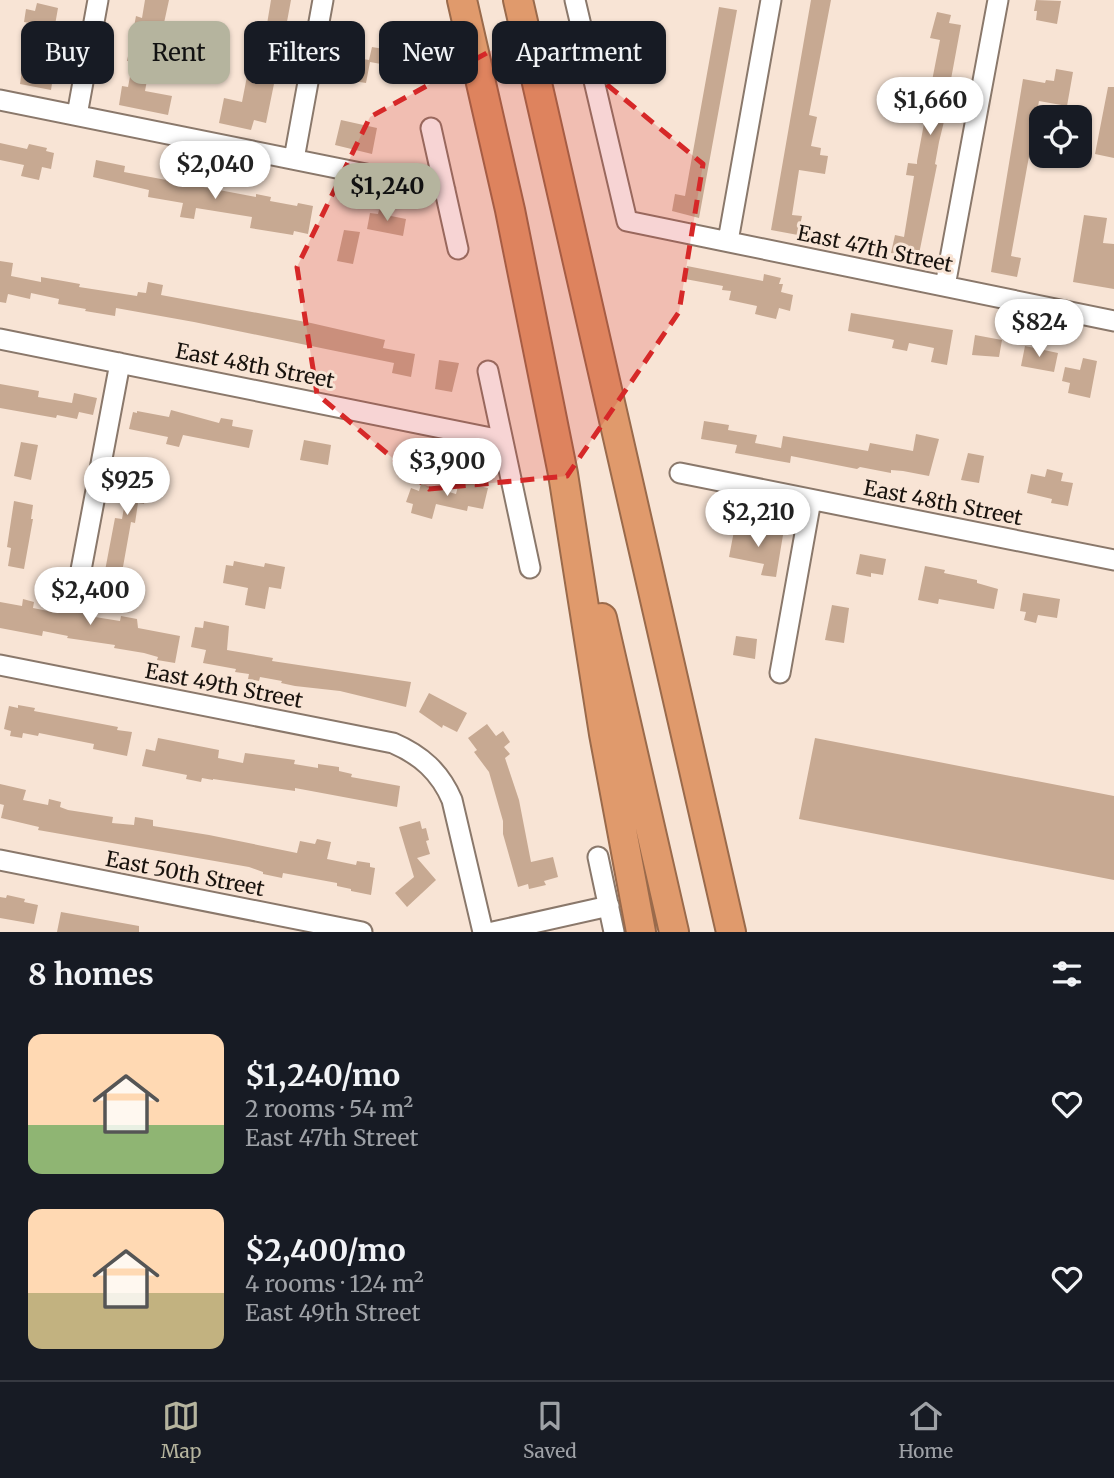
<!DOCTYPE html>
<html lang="en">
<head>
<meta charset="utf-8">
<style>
  :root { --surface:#171b24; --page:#20242c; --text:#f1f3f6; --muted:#9ea1a6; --line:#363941; --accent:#b5b49e }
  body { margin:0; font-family:Merriweather,serif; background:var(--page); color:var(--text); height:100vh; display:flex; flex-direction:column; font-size:26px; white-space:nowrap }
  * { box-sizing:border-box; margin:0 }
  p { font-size:23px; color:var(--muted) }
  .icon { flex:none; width:38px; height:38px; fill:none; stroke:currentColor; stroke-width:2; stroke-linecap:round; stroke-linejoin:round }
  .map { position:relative; height:932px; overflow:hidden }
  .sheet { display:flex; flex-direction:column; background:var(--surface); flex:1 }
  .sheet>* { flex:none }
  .banner { position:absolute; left:21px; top:21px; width:700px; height:63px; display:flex; gap:14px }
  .fabs { position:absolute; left:1029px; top:105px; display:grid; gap:14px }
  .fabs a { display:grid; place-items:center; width:63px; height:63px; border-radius:14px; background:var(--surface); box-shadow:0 2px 5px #0004; font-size:35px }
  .price { position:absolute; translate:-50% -60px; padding:0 16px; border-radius:24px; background:#fff; color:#222; font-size:23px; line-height:46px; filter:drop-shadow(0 2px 4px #0008) }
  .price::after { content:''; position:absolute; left:50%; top:42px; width:21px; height:16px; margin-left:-10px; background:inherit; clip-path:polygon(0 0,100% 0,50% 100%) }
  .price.active { background:var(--accent); color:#111 }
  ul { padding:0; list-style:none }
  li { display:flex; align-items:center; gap:21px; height:175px; padding:0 28px }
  li span { display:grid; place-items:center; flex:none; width:196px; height:140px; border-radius:14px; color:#555 }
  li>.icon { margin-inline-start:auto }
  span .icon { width:84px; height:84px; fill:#fffc; stroke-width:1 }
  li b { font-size:30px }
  h2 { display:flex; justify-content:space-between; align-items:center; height:84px; padding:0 28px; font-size:30px }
  .chip { padding:0 24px; border-radius:14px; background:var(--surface); box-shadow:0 2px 5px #0004; font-size:24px; line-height:63px }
  .chip.active { background:var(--accent); color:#111 }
  .tabs { display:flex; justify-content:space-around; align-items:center; height:98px; border-top:2px solid var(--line); background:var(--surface); font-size:19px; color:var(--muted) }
  .tabs a { display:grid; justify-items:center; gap:4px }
  .tabs .active { color:var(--accent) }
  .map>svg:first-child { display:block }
  .building { fill:#c7a992 }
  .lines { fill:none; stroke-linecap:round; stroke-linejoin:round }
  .minor-casing { stroke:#8a786b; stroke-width:23 }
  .highway-casing { stroke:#9a6a4b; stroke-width:32 }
  .minor { stroke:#fff; stroke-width:19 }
  .highway { stroke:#e09a6c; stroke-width:28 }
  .marked { fill:#d62828; fill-opacity:0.2; stroke:#d62828; stroke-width:5; stroke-dasharray:14 9; stroke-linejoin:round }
  .labels { text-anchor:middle; stroke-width:6; stroke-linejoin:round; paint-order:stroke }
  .street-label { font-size:21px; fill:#18120d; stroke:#f8e4d5 }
</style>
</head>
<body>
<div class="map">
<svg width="1114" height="932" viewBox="0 0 1114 932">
  <rect width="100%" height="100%" fill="#f8e4d5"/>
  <!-- building -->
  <path class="building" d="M 145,0 L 169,0 L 164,23 L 167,23 L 164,40 L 155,39 L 154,42 L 145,91 L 172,96 L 168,115 L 119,105 L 122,86 L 128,87 L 133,61 L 127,61 L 131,42 L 136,16 L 142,18 Z
    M 271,0 L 291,0 L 286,27 L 267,24 Z
    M 811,0 L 831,0 L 809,115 L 817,117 L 811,146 L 821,148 L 820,155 L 828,156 L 825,174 L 799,170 L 792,215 L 802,216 L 798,235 L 771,230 Z
    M 1036,0 L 1061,1 L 1057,24 L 1036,20 L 1037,11 L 1034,11 Z
    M 37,3 L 58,8 L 46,76 L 53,77 L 51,90 L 20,84 L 23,62 L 32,64 L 40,25 L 24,22 L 26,9 L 35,11 Z
    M 719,7 L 737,10 L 699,218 L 672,211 L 675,194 L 685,196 Z
    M 937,12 L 951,15 L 949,23 L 961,25 L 949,90 L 956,92 L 954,106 L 948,105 L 939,142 L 935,164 L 937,165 L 918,259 L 891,253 L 895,235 L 904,237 L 914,176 L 906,175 L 908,163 L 917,164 L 917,161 L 926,113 L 921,112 L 923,98 L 926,90 L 930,91 L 940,40 L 930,38 Z
    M 263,46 L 281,49 L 278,64 L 283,65 L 280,80 L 275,79 L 266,123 L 254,120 L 251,130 L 219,123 L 224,98 L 242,102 L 248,71 L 258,73 Z
    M 372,47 L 384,49 L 381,64 L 370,62 L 366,83 L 347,80 L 351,57 L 369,60 Z
    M 1056,69 L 1073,72 L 1067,106 L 1039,101 L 1011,256 L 1021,258 L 1017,277 L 991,272 L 1023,79 L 1045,83 L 1046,80 L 1054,81 Z
    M 1108,87 L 1114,87 L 1114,158 L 1095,154 Z
    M 341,120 L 377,128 L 372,154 L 335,145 Z
    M 0,143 L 27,149 L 29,144 L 47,148 L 46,151 L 54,153 L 51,169 L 42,167 L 39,180 L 21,176 L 24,165 L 0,160 Z
    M 96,160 L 125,166 L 124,172 L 256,197 L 256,194 L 271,197 L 270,201 L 297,206 L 298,203 L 313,206 L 308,234 L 294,231 L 293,235 L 250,228 L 252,217 L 196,208 L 194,219 L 180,217 L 183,203 L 148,197 L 149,190 L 93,177 Z
    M 379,210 L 391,212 L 391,216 L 406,219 L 403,236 L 367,229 L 370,213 L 378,214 Z
    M 1084,215 L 1107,218 L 1103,243 L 1114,244 L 1114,289 L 1073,282 Z
    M 344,230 L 360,232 L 353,264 L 337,261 Z
    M 0,261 L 13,263 L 11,276 L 41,282 L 41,277 L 80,284 L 79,287 L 137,296 L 138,292 L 146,293 L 148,282 L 163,285 L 161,295 L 311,323 L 385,340 L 383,348 L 415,354 L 411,377 L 392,373 L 394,363 L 194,322 L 116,308 L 115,316 L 85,311 L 86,309 L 58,304 L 59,299 L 31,293 L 30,299 L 8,294 L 6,303 L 0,302 Z
    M 687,266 L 763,281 L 764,274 L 781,278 L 779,284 L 783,284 L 781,292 L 793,295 L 790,311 L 779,308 L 776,319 L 755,314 L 757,306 L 729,300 L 731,291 L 722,290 L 723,286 L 685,279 Z
    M 851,313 L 953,330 L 947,365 L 931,362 L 934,348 L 909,343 L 907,351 L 892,348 L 894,340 L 890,339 L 848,331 Z
    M 975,335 L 1002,340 L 999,357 L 972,355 Z
    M 1025,346 L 1058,353 L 1054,372 L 1021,366 Z
    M 1083,358 L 1097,361 L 1090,398 L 1068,393 L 1070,383 L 1062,381 L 1065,367 L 1080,370 Z
    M 439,360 L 459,363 L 452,392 L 435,389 Z
    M 0,384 L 39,391 L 38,397 L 72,403 L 74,393 L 97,398 L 93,415 L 79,412 L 77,419 L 57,415 L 56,418 L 0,408 Z
    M 171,410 L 219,423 L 221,418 L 233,420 L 232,426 L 253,430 L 249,448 L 183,435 L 179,447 L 166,444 L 168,437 L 129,429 L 133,412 L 137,413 L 137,411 L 169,417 Z
    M 704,421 L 729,425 L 728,430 L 757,435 L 755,443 L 781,448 L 783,436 L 868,451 L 870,443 L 913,451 L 916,434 L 939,439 L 929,476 L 903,471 L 891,470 L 891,473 L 860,467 L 857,469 L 791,456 L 790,463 L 735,453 L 737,445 L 701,439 Z
    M 304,440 L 331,445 L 328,465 L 300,460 Z
    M 21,442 L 38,445 L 31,480 L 14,476 Z
    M 968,453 L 984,456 L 979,483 L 961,480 Z
    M 127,462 L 151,467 L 144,504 L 138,503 L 135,523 L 131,522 L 121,578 L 104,576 L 115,518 L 122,519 L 128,485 L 123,484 Z
    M 1047,469 L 1063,473 L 1061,481 L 1073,483 L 1068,506 L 1051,503 L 1052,499 L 1027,493 L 1031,474 L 1045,477 Z
    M 464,477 L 475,479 L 474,485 L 488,488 L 483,509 L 468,506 L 467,511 L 436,504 L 432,519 L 411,513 L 413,504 L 406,502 L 411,488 L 419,491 L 421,484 L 456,494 L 459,482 L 462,482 Z
    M 14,501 L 33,505 L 31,519 L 33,519 L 24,569 L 8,566 L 11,548 L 7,547 Z
    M 740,527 L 783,535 L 776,577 L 761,575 L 764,564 L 729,557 L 734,531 L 739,532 Z
    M 860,554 L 886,559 L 883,575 L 871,573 L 871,577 L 856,574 Z
    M 234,561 L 264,567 L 265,563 L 285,567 L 281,589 L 269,587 L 265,609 L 245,605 L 248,588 L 223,583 L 226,565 L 233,566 Z
    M 925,566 L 945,570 L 944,573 L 977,580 L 977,583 L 998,589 L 994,609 L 939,599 L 938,604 L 918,600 Z
    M 83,589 L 100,592 L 95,617 L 120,621 L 121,616 L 137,619 L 138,628 L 180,636 L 175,663 L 157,660 L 158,657 L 144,653 L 114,648 L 115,645 L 67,638 L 68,636 L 43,631 L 42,636 L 0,628 L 0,602 L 22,606 L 23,599 L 34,602 L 33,608 L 58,613 L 59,610 L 71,612 L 73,603 L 81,604 Z
    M 1023,593 L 1060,599 L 1057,618 L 1038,615 L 1036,623 L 1024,620 L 1026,612 L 1020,611 Z
    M 832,605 L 849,608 L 844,643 L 825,640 Z
    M 204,621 L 229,626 L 227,650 L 273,658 L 272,661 L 411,682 L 406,707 L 340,691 L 295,686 L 281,683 L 282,681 L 260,677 L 259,681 L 248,679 L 249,674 L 235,672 L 236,669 L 203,663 L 206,650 L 191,647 L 195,627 L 203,628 Z
    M 736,636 L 757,639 L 755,659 L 733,655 Z
    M 429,693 L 467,713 L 457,732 L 443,725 L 442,728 L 419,712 Z
    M 18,705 L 35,708 L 34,711 L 118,727 L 117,730 L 132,732 L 127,756 L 93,749 L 94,744 L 39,733 L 38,736 L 23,733 L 22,738 L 10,736 L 11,731 L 4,729 L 9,706 L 18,708 Z
    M 487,724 L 496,736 L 503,731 L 510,742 L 504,747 L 510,754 L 505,758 L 519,800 L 531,862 L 553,857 L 558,877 L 544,881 L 546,885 L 529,889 L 528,884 L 518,887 L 503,834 L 503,821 L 489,772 L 474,752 L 477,750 L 468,738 Z
    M 158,738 L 219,750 L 218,758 L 243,763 L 245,753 L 295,760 L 294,764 L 318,768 L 318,764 L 339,767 L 339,771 L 352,774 L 351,777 L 400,786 L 397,807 L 295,788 L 295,791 L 213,779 L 213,780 L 202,778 L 201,782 L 186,779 L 187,775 L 142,766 L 146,749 L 155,751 Z
    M 815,738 L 1114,796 L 1114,880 L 799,819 Z
    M 0,784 L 26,790 L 23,800 L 48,805 L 49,799 L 61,802 L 60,807 L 68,810 L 113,817 L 112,823 L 134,825 L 135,817 L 153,820 L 153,826 L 209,835 L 297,853 L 300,841 L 315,844 L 317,839 L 331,842 L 327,859 L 356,865 L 357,861 L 370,863 L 370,867 L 375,868 L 371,895 L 351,891 L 351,889 L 337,886 L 337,883 L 283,873 L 282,878 L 263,874 L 263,872 L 249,867 L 38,830 L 39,827 L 1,818 L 4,805 L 0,804 Z
    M 420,821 L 422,829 L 426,828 L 429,840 L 426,841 L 430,854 L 417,858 L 436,880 L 407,907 L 395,893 L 414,877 L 399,827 Z
    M 7,895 L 25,899 L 24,902 L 38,905 L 34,924 L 0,918 L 0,897 L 6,898 Z
    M 61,912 L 139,926 L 139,932 L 57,932 Z"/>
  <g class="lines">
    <!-- minor casing -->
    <g class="minor-casing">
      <path id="minor" d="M 575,0 L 627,221 L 1114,321
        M 0,100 L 445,190
        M 77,115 L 98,0
        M 431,128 L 458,249
        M 294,159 L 323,0
        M 728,241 L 771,0
        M 945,286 L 998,0
        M 0,339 L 501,440
        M 488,371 L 530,568
        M 680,473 L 1114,560
        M 81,570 L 120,363
        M 0,665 L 393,743 C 421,755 440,772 452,800 L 483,932
        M 780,673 L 811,500
        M 598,857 L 614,932
        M 0,860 L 362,932
        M 493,932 L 609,906"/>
    </g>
    <!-- highway casing -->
    <g class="highway-casing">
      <path id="highway" d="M 462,0 L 510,210 L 563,474 L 604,734 L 641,932
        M 518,0 L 731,932
        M 602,618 L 674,932"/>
    </g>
    <!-- minor -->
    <use href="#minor" class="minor"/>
    <!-- highway -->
    <use href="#highway" class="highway"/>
  </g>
  <!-- marked area -->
  <path class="marked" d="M 536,26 L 703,164 L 679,312 L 567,476 L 429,489 L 317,394 L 297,267 L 370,117 Z"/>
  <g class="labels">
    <!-- street labels -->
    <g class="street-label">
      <text transform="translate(875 249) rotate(12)" y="7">East 47th Street</text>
      <text transform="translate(255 366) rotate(11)" y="7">East 48th Street</text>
      <text transform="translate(943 503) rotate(11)" y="7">East 48th Street</text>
      <text transform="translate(224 686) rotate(11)" y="7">East 49th Street</text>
      <text transform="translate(185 874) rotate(11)" y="7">East 50th Street</text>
    </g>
  </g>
</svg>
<div class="fabs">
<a><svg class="icon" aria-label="locate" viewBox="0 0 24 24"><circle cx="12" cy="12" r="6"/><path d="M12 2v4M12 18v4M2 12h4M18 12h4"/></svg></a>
</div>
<b class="price" style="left:930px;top:137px">$1,660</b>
<b class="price" style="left:215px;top:201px">$2,040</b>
<b class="price active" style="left:387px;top:223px">$1,240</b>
<b class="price" style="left:1039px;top:359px">$824</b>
<b class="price" style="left:447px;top:498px">$3,900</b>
<b class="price" style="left:127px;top:517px">$925</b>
<b class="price" style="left:758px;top:549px">$2,210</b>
<b class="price" style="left:90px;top:627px">$2,400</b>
<div class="banner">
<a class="chip">Buy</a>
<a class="chip active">Rent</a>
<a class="chip">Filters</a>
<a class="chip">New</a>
<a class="chip">Apartment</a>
</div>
</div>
<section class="sheet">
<h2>8 homes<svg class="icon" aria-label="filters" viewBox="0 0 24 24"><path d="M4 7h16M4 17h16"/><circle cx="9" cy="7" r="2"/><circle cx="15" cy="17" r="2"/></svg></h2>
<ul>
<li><span style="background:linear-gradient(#ffd9b3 65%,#8fb573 0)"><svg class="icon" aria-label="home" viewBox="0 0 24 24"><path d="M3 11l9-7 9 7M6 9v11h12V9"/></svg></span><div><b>$1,240/mo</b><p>2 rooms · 54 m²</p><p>East 47th Street</p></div><svg class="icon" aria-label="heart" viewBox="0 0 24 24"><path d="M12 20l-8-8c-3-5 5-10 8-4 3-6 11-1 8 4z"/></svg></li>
<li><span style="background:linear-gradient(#ffd9b3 60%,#c2b280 0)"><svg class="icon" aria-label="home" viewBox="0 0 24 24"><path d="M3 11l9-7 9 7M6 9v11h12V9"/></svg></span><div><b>$2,400/mo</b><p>4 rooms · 124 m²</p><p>East 49th Street</p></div><svg class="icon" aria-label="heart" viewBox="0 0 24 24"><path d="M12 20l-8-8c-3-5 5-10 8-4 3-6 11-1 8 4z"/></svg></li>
</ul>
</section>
<nav class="tabs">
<a class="active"><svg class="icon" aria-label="map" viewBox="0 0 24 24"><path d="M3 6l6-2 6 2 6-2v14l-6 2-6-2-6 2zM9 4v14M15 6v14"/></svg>Map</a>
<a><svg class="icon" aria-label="saved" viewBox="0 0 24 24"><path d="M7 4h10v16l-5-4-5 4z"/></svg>Saved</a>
<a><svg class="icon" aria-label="home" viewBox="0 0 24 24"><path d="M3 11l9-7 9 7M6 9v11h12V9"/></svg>Home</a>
</nav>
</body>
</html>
